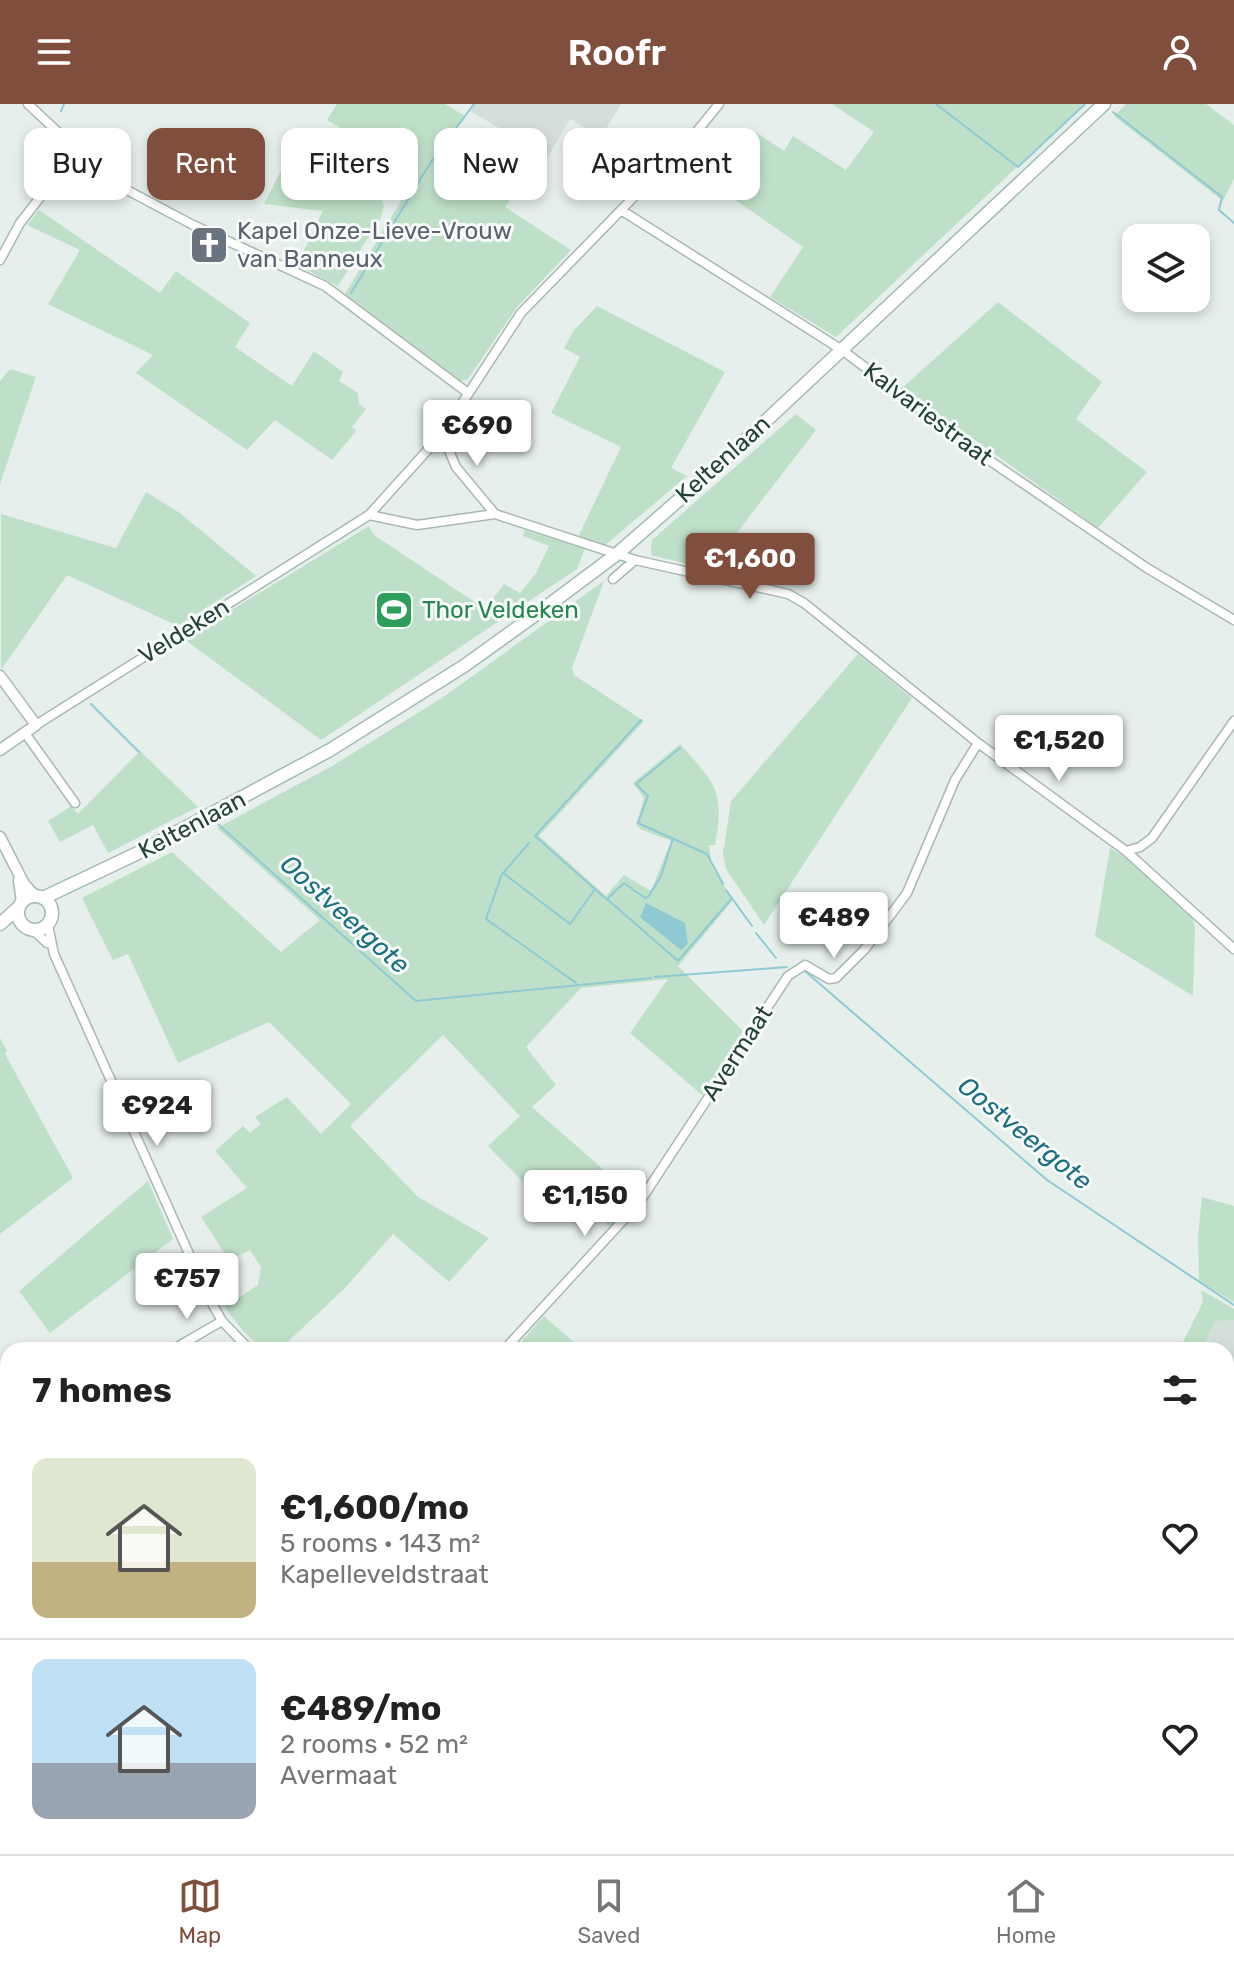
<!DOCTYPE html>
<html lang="en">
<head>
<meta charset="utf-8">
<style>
  :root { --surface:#fff; --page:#f6f6f6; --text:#222; --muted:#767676; --line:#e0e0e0; --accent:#804e3d }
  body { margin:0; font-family:Rubik,sans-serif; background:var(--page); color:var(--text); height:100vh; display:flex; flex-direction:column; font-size:30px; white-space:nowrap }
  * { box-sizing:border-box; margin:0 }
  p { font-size:26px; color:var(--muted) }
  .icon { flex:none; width:44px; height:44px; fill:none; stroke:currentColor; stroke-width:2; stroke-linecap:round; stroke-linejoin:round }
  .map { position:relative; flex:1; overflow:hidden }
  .drawer { position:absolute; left:0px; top:1238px; width:1234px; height:512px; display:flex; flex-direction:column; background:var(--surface); border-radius:24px 24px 0 0; box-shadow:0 4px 12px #0003 }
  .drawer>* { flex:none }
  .hud { position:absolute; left:24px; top:24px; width:800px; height:72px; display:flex; gap:16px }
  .tools { position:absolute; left:1122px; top:120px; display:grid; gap:16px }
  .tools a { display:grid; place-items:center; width:88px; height:88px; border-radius:16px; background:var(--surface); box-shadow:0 4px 12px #0003; font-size:40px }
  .price { position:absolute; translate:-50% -68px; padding:0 18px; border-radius:8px; background:#fff; color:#222; font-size:26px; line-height:52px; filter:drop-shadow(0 2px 4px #0008) }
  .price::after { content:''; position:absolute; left:50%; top:48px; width:24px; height:18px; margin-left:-12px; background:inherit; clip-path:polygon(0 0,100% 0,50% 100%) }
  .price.active { background:var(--accent); color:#fff }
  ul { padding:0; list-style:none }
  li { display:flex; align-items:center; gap:24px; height:200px; padding:0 32px }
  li+li { border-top:2px solid var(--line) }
  li span { display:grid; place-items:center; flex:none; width:224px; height:160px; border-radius:16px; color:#555 }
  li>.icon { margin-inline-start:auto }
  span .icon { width:96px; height:96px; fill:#fffc; stroke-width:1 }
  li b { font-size:34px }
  h2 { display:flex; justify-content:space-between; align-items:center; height:96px; padding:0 32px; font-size:34px }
  .pill { padding:0 28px; border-radius:16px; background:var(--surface); box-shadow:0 4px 12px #0003; font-size:28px; line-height:72px }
  .pill.active { background:var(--accent); color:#fff }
  header { display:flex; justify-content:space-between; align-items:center; height:104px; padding:0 32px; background:var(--accent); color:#fff; font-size:36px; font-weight:600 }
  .menu { display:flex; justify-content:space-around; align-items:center; height:112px; border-top:2px solid var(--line); background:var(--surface); font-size:22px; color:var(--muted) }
  .menu a { display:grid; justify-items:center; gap:4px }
  .menu .active { color:var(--accent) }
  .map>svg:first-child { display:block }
  .built { fill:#d4dfda }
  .green { fill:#bfe0c8 }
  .water { fill:#8ec9d4 }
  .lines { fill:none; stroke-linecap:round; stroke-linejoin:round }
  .stream { stroke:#8ec9d4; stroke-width:2 }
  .minor-casing { stroke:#a8b8b2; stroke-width:11 }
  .tertiary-casing { stroke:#a8b8b2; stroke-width:13 }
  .secondary-casing { stroke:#a4bbb3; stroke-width:15 }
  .minor { stroke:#fff; stroke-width:8 }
  .tertiary { stroke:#fff; stroke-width:10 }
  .secondary { stroke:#fff; stroke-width:12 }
  .labels { text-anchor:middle; stroke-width:6; stroke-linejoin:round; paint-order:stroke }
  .worship-label { font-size:24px; fill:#5b616d; stroke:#f7fbf9; text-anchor:start }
  .street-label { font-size:24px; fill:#24423a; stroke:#f7fbf9 }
  .leisure-label { font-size:24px; fill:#27864d; stroke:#f7fbf9; text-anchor:start }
  .water-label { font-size:26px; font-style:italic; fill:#1c6f80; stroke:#f7fbf9 }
</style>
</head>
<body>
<header><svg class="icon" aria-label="menu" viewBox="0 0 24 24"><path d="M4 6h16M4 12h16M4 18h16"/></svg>Roofr<svg class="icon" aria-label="person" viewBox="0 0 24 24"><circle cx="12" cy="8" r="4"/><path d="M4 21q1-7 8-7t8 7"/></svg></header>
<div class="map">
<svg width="1234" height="1750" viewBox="0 0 1234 1750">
  <rect width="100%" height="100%" fill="#e6efeb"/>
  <!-- built -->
  <path class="built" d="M 475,0 L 621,0 L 601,33 L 570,15 L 548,53 L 470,7 Z
    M 1226,1214 L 1234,1216 L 1234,1349 L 1226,1347 L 1226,1246 L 1201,1246 L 1208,1225 L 1215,1217 Z"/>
  <!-- green -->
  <path class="green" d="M 337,0 L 445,0 L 465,12 L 450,32 L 523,78 L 505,103 L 571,146 L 517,203 L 468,275 L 461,277 L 453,272 L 345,190 L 401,97 L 385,85 L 399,58 L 327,16 Z
    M 832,0 L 1084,0 L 836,233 L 770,193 L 803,143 L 734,95 L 751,67 L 737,56 L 755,28 L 784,47 L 793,32 L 846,66 L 874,28 Z
    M 1126,0 L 1206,0 L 1234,21 L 1234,75 L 1223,97 L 1114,12 Z
    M 302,58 L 381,95 L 384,102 L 381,113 L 338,182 L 297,161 L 323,107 L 264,100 L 283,63 Z
    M 39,106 L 160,189 L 176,167 L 250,219 L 235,243 L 292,282 L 314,247 L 343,268 L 339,277 L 358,289 L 359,300 L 366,305 L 352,323 L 356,327 L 332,356 L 275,316 L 247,346 L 136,269 L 153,251 L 48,200 L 80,146 L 27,121 Z
    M 998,198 L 1102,278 L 1076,315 L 1147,368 L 1098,424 L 902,284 Z
    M 597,202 L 725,268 L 671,364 L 687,372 L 604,442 L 578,433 L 621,343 L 551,309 L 580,253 L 564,244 L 574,226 Z
    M 10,265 L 36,273 L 0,380 L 0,277 Z
    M 796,310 L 816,326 L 709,465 L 651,451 L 652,436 Z
    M 146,388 L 180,409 L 256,472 L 178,522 L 67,471 L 1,566 L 1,410 L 116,444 Z
    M 369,422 L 374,431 L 485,505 L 504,480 L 520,489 L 536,469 L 549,442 L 523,432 L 525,426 L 585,445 L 577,465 L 321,636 L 184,535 Z
    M 604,477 L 572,564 L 574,571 L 644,617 L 539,732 L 606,792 L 624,771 L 651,787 L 671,737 L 640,725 L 636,720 L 644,694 L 633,679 L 680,640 C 716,681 725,686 715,741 L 709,741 L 712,763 L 733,796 L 678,862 L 743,927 L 702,991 L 630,929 L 668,875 L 581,884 L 526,943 L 556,981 L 532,1003 L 637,1095 L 612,1124 L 554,1072 L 544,1083 L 537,1078 L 530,1085 L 488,1042 L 520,1012 L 443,931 L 350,1022 L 418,1093 L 489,1134 L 449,1178 L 393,1130 L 344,1185 L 279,1246 C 254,1246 239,1222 225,1203 L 258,1181 L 261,1163 L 250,1146 L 229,1156 L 201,1113 L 247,1084 L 215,1047 L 243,1022 L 250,1029 L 261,1020 L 255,1013 L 287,993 L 321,1030 L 351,1000 L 269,918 L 178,959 L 128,850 L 113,856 L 82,794 L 172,748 L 281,848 L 320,816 L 217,724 L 332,662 L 442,594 Z
    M 858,550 L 912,594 L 764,821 L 726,765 L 723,750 L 731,697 Z
    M 140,647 L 198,703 L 108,749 L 93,721 L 60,738 L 48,717 L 71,702 L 78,710 Z
    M 1110,744 L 1128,755 L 1192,813 L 1195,823 L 1193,892 L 1095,832 Z
    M 0,934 L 7,947 L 5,950 L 73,1074 L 0,1130 Z
    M 148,1077 L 173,1135 L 50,1229 L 19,1187 Z
    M 1202,1093 L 1234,1102 L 1234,1198 L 1199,1177 L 1198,1132 Z
    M 1201,1186 L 1234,1205 L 1234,1216 L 1215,1217 L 1201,1246 L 1179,1246 L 1203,1198 Z
    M 544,1212 L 577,1241 L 572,1246 L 514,1246 Z
    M 8,1611 L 8,1742 L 147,1742 L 144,1750 L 0,1750 L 0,1629 Z
    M 1226,1697 L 1234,1698 L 1234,1750 L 1107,1750 L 1110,1742 L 1226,1742 Z
    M 403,1742 L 671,1742 L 665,1750 L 400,1750 Z"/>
  <!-- water -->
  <path class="water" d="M 646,799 L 685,819 L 688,840 L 681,846 L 640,813 Z"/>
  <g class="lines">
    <!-- stream -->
    <path class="stream" d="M 936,0 L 1018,63 L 1085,0
      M 61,7 L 64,0
      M 1113,8 L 1222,93 L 1219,106 L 1234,119
      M 351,189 L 431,58 L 474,0
      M 91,600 L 139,648
      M 680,644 L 636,680 L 648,692 L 638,719 L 707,750 L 723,780
      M 218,720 L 416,897 L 651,874
      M 673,734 L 661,772 L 648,793 L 645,794 L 624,779 L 607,795 L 678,857 L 732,794
      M 529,739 L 503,769 L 570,820 L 595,785
      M 502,770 L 486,815 L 576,879
      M 726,786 L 752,822
      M 605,794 L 535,732 L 641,616
      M 756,829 L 776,854
      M 806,868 L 1047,1076 L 1234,1201
      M 655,873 L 787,863"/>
    <!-- minor casing -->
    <g class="minor-casing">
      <path id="minor" d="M 28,0 L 110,77 L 193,121 L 325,182 L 468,289
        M 621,106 L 842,246 L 986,354 L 1147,464 L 1234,516
        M 0,156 L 20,119 L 77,46
        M 442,330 L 456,363 L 495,410
        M 369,411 L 417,421 L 495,410 L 635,456 L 788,490 L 804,499 L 978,639 L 1126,747 L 1234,845
        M 613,475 L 635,456
        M 36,621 L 369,411 L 442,330 L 521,209 L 694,31 L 719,0
        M 25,629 L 75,699
        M 1126,747 L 1140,743 L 1152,734 L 1234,617
        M 48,821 L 54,850 L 208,1192 L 222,1217 L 250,1246
        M 34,827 L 47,839
        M 172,1246 L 222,1217
        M 504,1246 L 639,1099 L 788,872 L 805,861 L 829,875 L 836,874 L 865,845 L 907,789 L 955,676 L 978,639
        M 0,1296 L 8,1302
        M 0,1508 L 8,1507
        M 1226,1689 L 1234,1690
        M 276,1742 L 276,1750
        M 1102,1742 L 1102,1750"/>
    </g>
    <!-- tertiary casing -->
    <g class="tertiary-casing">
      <path id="tertiary" d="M 0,572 L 36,621 L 0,646
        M 0,733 L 24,780 L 35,792
        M 19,776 L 22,798"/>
    </g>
    <!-- secondary casing -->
    <g class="secondary-casing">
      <path id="secondary" d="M18 809a17 17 0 1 1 34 0a17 17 0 1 1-34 0Z
        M 43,794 L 138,749 L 330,646 L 464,562 L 542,506 L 617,450 L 721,359 L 1104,0
        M 0,820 L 19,803"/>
    </g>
    <!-- minor -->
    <use href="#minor" class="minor"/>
    <!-- tertiary -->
    <use href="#tertiary" class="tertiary"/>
    <!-- secondary -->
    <use href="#secondary" class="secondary"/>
  </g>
  <!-- icons -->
  <defs>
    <g id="church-square" transform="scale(2)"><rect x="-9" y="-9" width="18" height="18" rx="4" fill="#6b7280" stroke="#f7fbf9"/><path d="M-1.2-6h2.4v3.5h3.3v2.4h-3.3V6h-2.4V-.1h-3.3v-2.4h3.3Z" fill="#fff"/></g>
    <g id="stadium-square" transform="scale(2)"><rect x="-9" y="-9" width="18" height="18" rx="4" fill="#2e9e5b" stroke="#f7fbf9"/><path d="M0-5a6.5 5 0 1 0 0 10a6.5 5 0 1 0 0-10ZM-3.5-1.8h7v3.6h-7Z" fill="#fff"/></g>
  </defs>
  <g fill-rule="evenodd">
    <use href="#church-square" x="209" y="141"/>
    <use href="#stadium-square" x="394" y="506"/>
  </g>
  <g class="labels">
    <!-- worship labels -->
    <g class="worship-label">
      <text x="237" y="135">Kapel Onze-Lieve-Vrouw<tspan x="237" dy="28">van Banneux</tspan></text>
    </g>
    <!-- street labels -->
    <g class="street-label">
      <text transform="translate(928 310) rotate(37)" y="8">Kalvariestraat</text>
      <text transform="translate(723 355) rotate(-42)" y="8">Keltenlaan</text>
      <text transform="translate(184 527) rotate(-32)" y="8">Veldeken</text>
      <text transform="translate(192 721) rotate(-28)" y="8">Keltenlaan</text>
      <text transform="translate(737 949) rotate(-57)" y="8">Avermaat</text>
    </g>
    <!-- leisure labels -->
    <g class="leisure-label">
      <text x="422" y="514">Thor Veldeken</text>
    </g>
    <!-- water labels -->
    <g class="water-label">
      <text transform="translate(345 810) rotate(42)" y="9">Oostveergote</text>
      <text transform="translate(1025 1029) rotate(39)" y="9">Oostveergote</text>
    </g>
  </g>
</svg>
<div class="tools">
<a><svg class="icon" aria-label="layers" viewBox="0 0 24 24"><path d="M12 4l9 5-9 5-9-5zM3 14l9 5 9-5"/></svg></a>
</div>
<b class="price" style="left:477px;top:364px">€690</b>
<b class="price active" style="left:750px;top:497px">€1,600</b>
<b class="price" style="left:1059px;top:679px">€1,520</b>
<b class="price" style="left:834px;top:856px">€489</b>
<b class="price" style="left:157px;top:1044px">€924</b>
<b class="price" style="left:585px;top:1134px">€1,150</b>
<b class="price" style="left:187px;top:1217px">€757</b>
<div class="hud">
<a class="pill">Buy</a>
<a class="pill active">Rent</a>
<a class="pill">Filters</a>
<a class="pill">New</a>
<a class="pill">Apartment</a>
</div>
<section class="drawer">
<h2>7 homes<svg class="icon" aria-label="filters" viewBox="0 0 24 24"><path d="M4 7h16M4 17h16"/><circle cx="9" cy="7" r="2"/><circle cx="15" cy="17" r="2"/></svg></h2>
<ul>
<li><span style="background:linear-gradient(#dfe7d0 65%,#c2b280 0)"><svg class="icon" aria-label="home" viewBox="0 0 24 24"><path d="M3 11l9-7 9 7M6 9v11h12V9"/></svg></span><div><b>€1,600/mo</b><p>5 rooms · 143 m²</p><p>Kapelleveldstraat</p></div><svg class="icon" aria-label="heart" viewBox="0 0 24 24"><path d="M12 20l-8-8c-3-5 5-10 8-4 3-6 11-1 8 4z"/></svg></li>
<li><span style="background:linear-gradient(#bfe0f5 65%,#9aa5b1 0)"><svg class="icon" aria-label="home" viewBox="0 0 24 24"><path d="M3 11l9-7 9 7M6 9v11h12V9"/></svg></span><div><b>€489/mo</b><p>2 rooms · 52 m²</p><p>Avermaat</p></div><svg class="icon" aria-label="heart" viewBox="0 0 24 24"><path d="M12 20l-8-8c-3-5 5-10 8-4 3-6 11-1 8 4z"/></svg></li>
</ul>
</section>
</div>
<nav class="menu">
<a class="active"><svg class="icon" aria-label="map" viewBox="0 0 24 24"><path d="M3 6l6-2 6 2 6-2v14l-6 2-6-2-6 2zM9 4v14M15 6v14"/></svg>Map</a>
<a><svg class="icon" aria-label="saved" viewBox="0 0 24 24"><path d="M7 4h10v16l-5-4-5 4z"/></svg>Saved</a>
<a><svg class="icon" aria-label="home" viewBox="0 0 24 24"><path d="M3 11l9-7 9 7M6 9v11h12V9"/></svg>Home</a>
</nav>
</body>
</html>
